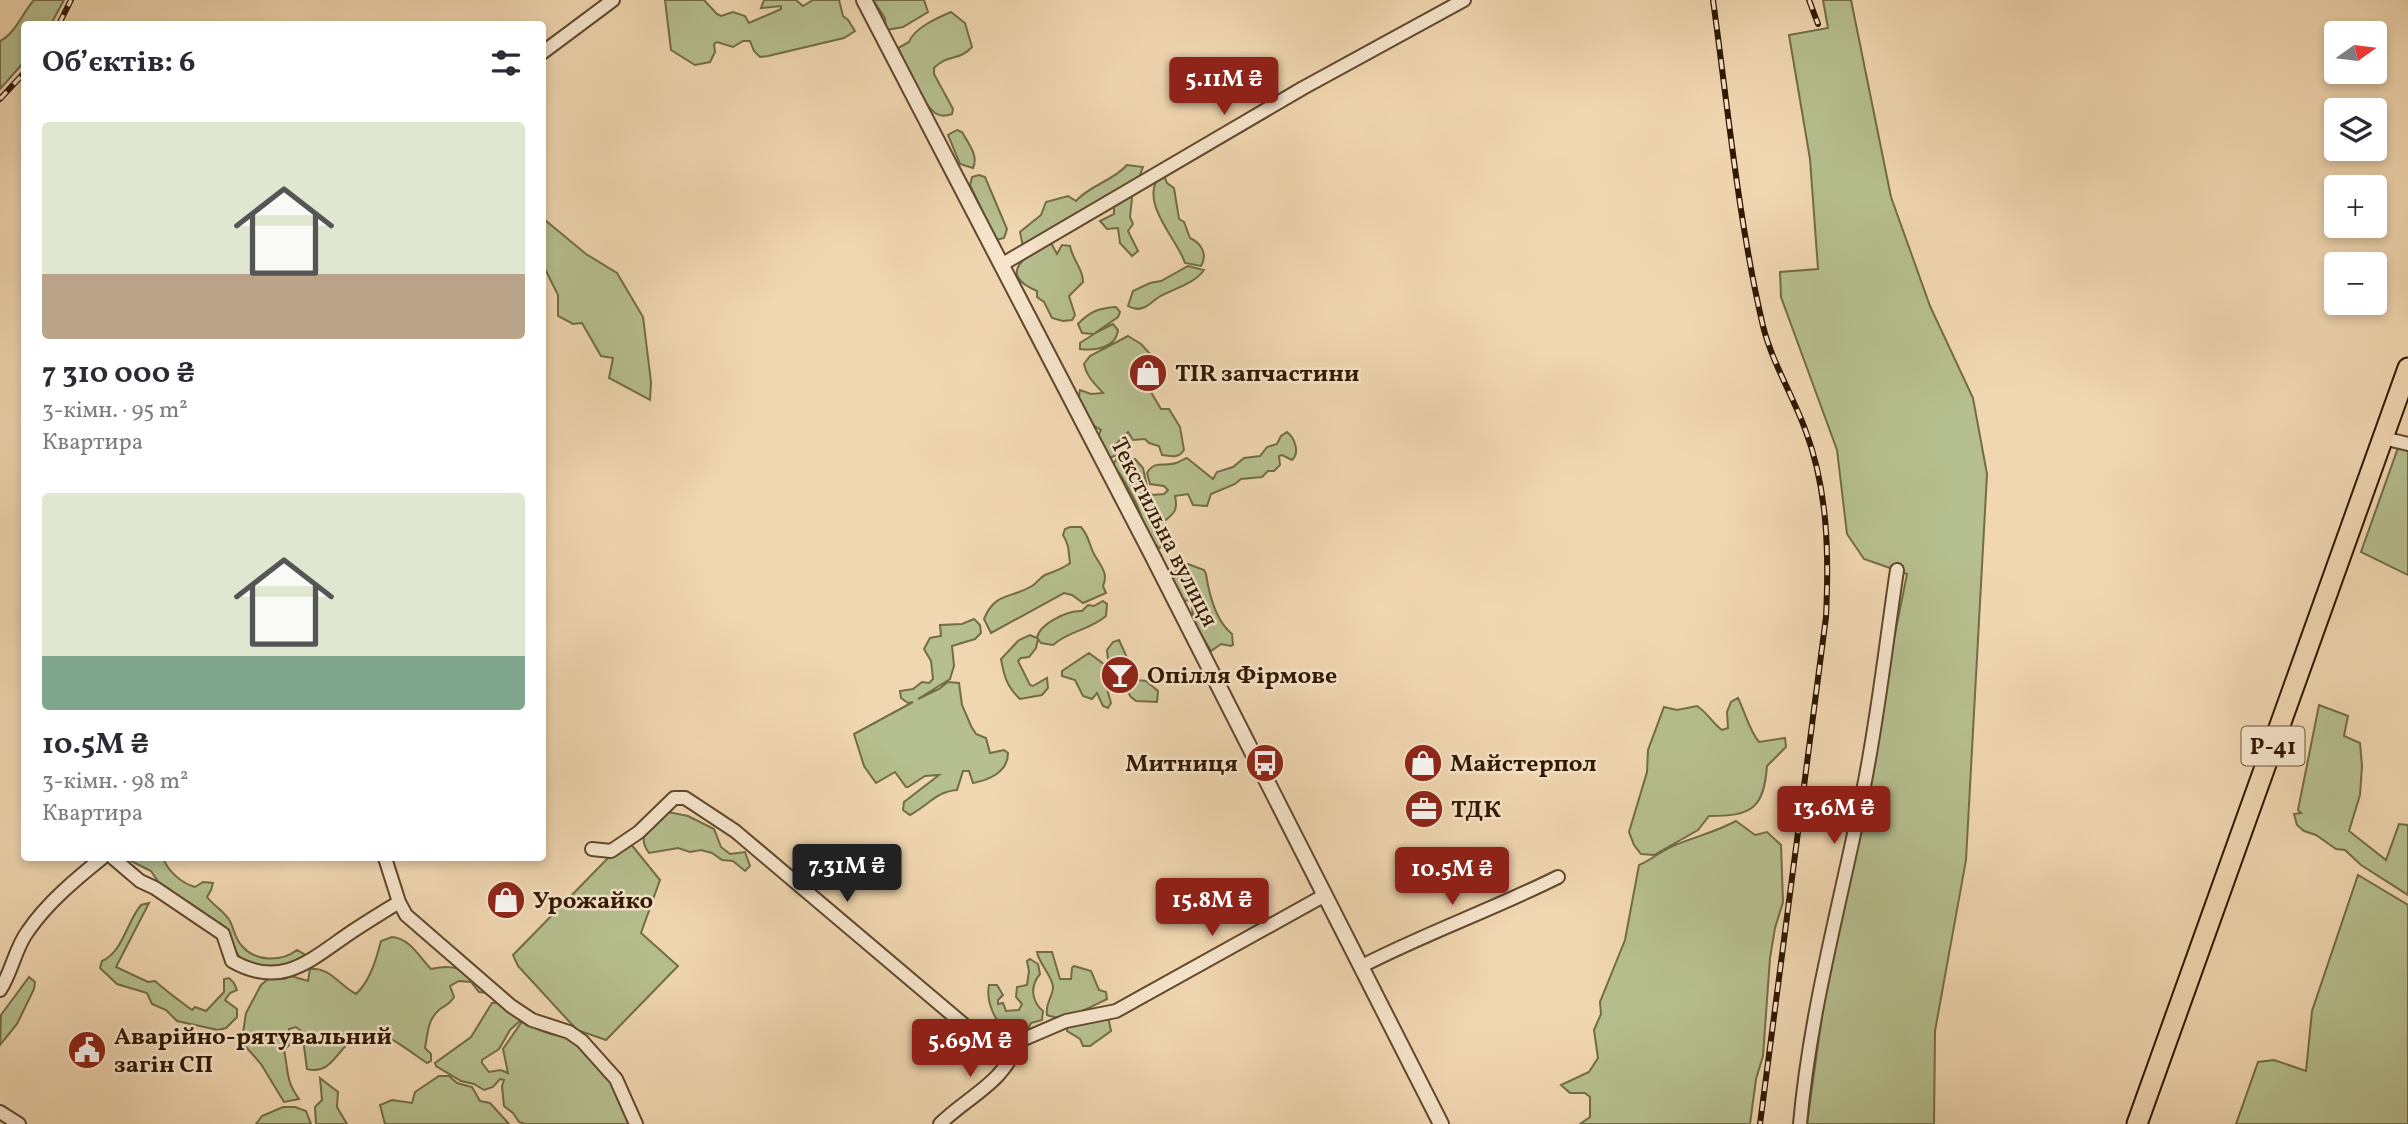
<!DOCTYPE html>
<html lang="uk">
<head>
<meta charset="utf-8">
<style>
  :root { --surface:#fff; --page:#f7f7f7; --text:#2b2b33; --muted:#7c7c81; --accent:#8f2418 }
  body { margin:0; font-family:Vollkorn,serif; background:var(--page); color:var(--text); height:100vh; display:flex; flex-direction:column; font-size:26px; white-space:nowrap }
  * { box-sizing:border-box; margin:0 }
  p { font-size:23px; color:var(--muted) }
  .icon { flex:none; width:38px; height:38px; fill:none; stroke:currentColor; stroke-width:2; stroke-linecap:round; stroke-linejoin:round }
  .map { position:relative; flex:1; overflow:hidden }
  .side { position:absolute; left:21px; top:21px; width:525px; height:840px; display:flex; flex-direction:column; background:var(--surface); border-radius:7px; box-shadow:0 4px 10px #0003 }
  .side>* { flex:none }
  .needle { width:46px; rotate:76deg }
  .fabs { position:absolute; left:2324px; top:21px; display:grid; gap:14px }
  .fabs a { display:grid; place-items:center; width:63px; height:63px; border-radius:7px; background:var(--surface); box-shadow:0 4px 10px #0003; font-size:35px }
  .price { position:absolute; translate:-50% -60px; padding:0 16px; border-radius:7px; background:var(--accent); color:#fff; font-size:23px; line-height:46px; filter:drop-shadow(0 2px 4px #0008) }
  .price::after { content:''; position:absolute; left:50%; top:42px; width:21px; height:16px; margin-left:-10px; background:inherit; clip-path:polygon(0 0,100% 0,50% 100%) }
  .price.selected { background:#222; color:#fff }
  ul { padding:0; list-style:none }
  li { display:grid; align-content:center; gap:14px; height:371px; padding:0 21px }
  li span { display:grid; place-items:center; height:217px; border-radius:7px; color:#555 }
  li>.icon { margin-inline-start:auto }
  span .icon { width:126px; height:126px; fill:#fffc; stroke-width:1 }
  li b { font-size:30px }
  h2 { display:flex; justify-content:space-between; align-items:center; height:84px; padding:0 21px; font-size:30px }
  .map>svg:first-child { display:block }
  .green { fill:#b6bf8f; stroke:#726c48; stroke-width:2 }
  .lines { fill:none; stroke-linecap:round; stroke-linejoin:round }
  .minor-casing { stroke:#60482c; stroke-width:16 }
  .tertiary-casing { stroke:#60482c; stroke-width:18 }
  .primary-casing { stroke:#2f1800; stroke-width:23 }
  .minor { stroke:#f6e5cc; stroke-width:12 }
  .tertiary { stroke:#f6e5cc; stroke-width:14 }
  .primary { stroke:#f1d7b1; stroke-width:19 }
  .rail-casing { stroke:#2f1800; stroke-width:6 }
  .rail { stroke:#f6e5cc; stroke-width:3.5; stroke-dasharray:10; stroke-linecap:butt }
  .labels { text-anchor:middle; stroke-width:5; stroke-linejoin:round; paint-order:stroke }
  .shield { fill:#f6e5cc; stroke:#6b563d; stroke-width:2 }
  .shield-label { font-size:23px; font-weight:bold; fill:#2f1800 }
  .poi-label { font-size:24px; font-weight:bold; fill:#2f1800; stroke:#f6e5cc; text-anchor:start }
  .street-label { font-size:24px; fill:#2f1800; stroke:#f6e5cc }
</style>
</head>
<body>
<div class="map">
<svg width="2408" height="1124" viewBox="0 0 2408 1124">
  <rect width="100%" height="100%" fill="#f1d7b1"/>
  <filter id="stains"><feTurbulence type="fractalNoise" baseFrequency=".00286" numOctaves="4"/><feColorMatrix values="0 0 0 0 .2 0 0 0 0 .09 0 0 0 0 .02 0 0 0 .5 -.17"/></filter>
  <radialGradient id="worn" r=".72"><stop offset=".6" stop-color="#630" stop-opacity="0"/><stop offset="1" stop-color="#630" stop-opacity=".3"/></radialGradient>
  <!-- green -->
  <path class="green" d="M 34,0 L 64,0 L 51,24 L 24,24 L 24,62 L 0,89 L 0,41 C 16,33 22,13 34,0 Z
    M 665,0 L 704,0 L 717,14 L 721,16 L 733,12 L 745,16 L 749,23 L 781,9 L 781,6 L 761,8 L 764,0 L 796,0 L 803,6 L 813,0 L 839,0 L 843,16 L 848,20 L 855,31 L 844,38 L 768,56 L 760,57 L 754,51 L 750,41 L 743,41 L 733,47 L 717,42 L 714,44 L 715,52 L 710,62 L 695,65 L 671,50 Z
    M 873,0 L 924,0 L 928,12 L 903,27 L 886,30 L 885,18 Z
    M 1823,0 L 1851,0 L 1891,197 L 1930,306 L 1973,398 L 1987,474 L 1966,860 L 1935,1031 L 1934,1124 L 1807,1124 L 1829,965 L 1907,574 L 1864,559 L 1847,534 L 1837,450 L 1781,297 L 1780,272 L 1818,269 L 1810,159 L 1789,35 L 1828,28 Z
    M 951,12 L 965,23 L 972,47 C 960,61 947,54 934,68 L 934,74 L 953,109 L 952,114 C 946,116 941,117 935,113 C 920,101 907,66 898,48 L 909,42 C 914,28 937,18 951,12 Z
    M 957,130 L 962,132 C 968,143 979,156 973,168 L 960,164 L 948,135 Z
    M 1127,165 L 1143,167 L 1138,180 L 1023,247 L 1020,232 L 1041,215 L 1046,202 L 1068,196 L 1076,201 C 1090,185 1113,181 1127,165 Z
    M 979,175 L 985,177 L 1007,229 L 1004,238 L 996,240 L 970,185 L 972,177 Z
    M 1159,177 L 1165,178 L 1167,183 L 1174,188 L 1179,219 L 1184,222 L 1190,238 C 1201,243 1208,254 1201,266 L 1185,263 C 1178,240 1139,203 1159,177 Z
    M 1128,196 L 1132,198 L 1130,217 L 1133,224 L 1128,231 L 1138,251 L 1132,256 L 1120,243 L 1118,228 L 1107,229 L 1100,221 L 1114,214 L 1114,204 Z
    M 545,220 L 586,254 L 617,273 L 643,317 L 651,382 L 650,400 L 609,378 L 613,358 L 601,356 L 582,323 L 573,324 L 558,316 L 558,295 L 543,265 L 543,221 Z
    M 1051,243 L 1057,254 L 1062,245 L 1070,246 C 1072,259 1084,270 1083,282 L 1069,296 L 1075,315 L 1072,320 L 1063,321 L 1052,318 L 1044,302 L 1037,297 L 1037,291 C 995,273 1028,254 1051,243 Z
    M 1188,266 L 1204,270 C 1193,285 1174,288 1159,297 C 1154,300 1150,305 1145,307 C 1139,310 1133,309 1128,306 L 1133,291 L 1150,283 L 1161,281 Z
    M 1116,307 L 1120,312 L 1118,317 L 1095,333 L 1113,324 L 1118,330 C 1116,348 1095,351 1080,349 L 1080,343 L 1094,334 L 1082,333 L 1078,324 C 1090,311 1100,308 1116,307 Z
    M 1128,336 L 1141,344 L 1154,358 C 1146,361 1141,365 1139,372 L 1161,409 L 1169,409 L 1180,427 L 1184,450 C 1178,459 1171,456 1162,455 L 1159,446 L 1149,443 L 1145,439 L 1133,440 L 1128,432 L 1117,443 L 1117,455 L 1109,458 L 1097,438 L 1101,430 C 1087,423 1076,406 1080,390 L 1091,394 L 1103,393 C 1095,384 1086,376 1084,364 L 1090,356 Z
    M 1287,432 C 1295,438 1300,453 1292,460 L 1282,455 L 1279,456 L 1280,465 L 1274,471 L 1268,471 L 1262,477 L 1241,479 L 1235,484 L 1211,494 L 1207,506 L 1193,505 L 1188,494 L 1175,496 C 1179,513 1171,515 1161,524 L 1162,530 L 1166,534 L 1164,545 L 1159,548 C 1146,536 1143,518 1136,503 C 1129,490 1123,476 1113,465 L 1117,458 L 1135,459 L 1143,468 L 1148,491 L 1153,495 L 1164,494 L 1168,490 L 1164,486 L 1150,484 L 1147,473 C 1154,460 1164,467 1176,463 C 1180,462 1183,459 1187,458 L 1213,479 L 1217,472 L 1233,467 L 1244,458 L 1260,456 L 1267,447 L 1277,444 L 1281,436 Z
    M 2399,445 L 2408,448 L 2408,575 L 2361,552 Z
    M 1070,527 L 1081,527 C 1090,538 1089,545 1094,554 C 1100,565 1109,573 1103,586 L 1106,593 L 1083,603 L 1072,595 L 1064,593 L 991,633 L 984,619 C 995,592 1010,599 1032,586 C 1037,583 1039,578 1045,575 C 1054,571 1061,570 1070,563 C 1068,550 1070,547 1063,535 L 1065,529 Z
    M 1188,564 L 1204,570 L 1206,574 C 1209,594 1216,621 1232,634 L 1233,645 L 1231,646 L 1221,644 L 1211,651 C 1201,634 1191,622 1192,602 L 1189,600 L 1183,601 L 1173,581 L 1176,571 L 1185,568 Z
    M 1103,601 L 1107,604 L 1106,616 C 1090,630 1068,631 1053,645 L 1041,643 L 1038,639 L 1036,648 L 1029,657 L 1021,658 L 1018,661 L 1030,685 L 1033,686 L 1047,678 L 1048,688 L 1042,695 L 1020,699 C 1007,687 1004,676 1001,659 L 1019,640 L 1030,635 L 1037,638 C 1039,624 1068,610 1082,611 L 1088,605 L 1094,606 Z
    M 974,619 L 980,625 L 981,633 L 975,639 L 952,646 L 954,666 L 950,679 L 918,699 L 939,689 L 948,682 L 959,683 L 962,705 L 971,726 L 976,734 L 986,738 L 990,753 L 1004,750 L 1008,753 C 1008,772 989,780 973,783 L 969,771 L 963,771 L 957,790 C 935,792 929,805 910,815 L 903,810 L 904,802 L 939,775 L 925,776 L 908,787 L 906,787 L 895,772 L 876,783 L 864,766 L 854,734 L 913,702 L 908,703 L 901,698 L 900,691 L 913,689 L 922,682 L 929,683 L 933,679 L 931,661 L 924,649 L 930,638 L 941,636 L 940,625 L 962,624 Z
    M 1119,640 L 1137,680 L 1146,681 L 1158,691 L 1157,702 L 1136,701 L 1131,697 L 1108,660 L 1107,650 L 1113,642 Z
    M 1089,653 L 1105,665 L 1104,678 L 1111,703 L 1108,708 L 1103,706 L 1097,693 L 1092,699 L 1083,696 L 1075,680 L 1062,676 L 1062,671 Z
    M 1738,698 C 1745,712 1749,730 1759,742 L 1785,738 L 1786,747 L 1767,766 C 1764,810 1750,816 1709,816 L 1698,830 L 1654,855 L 1641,854 L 1634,845 L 1629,832 L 1647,772 L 1648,750 L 1664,707 L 1677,710 L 1697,706 C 1708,713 1712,723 1722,730 L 1728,728 L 1727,712 L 1731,702 Z
    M 2319,705 L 2348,716 L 2344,736 L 2360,743 L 2362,766 L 2360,795 L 2349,831 L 2386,860 L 2399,824 L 2408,825 L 2408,895 L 2361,865 L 2345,850 L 2336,849 L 2316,835 L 2304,831 L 2297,825 L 2294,814 L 2301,813 L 2298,810 Z
    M 668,812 L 688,816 L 714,829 L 721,847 L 730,854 L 745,852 L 750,866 L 745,871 L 733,861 L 722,860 L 712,853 L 701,850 L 690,852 L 678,848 L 649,853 C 634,833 653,823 668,812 Z
    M 1736,821 L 1755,835 L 1767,832 L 1781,845 L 1783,902 L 1775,928 L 1770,958 L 1763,1056 L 1756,1079 L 1750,1124 L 1580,1124 L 1590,1117 L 1590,1097 L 1585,1093 L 1570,1093 L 1561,1085 L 1589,1072 L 1598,1058 L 1594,1030 L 1601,1014 L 1600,1002 L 1625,940 L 1639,865 C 1651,860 1661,851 1673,846 C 1694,837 1716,832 1736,821 Z
    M 630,843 L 660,880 L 641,933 L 678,966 L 606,1040 L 577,1030 L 518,966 L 513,955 L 608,858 Z
    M 125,858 L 163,858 C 168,871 181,883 195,887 L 203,882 L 213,883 L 211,890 L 207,897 C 214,906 224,911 230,921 C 234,929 235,939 242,946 C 256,962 281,962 297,950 L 304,954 L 303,963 L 298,966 L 262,968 L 247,962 L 240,958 L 220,926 L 211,918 L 175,896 L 159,883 L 151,871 Z
    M 2358,875 L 2408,905 L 2408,1124 L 2236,1124 L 2258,1062 L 2274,1060 L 2306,1071 L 2312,1011 Z
    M 149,903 L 116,967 L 148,982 L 155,981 C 167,992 180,1001 192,1010 L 195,1007 L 206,1011 L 224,992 L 224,979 L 229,978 L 234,983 L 237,990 L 230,993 L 225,1000 L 237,1009 L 237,1017 L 226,1028 L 218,1030 L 177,1021 L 166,1010 L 152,1004 L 147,993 L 117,984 L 100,968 L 102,961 C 123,952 127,921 141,905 Z
    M 392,937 C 411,939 419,957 431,969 C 461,962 467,973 487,993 L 479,992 L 471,982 L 459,981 L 450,986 L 454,997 C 450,1004 446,1005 440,1009 C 427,1020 428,1033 425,1048 L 431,1054 L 431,1061 L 427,1063 C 416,1056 386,1032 374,1033 C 337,1033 339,1077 307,1069 L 302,1032 L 296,1027 L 289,1029 L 289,1045 L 284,1050 C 289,1073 285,1079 299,1099 L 284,1102 L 261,1064 L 246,1047 L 243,1033 L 246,1013 L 261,985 L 278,971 L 281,978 L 284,979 L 291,976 L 308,981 L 310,969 C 329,966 340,986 356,994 C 370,981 376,960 381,941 Z
    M 1037,952 L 1052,952 L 1060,979 L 1071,979 L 1072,968 L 1074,966 L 1091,971 L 1099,990 L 1106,992 L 1107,999 C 1091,1007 1063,1023 1047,1015 C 1045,1004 1052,998 1053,988 C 1054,978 1039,964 1037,952 Z
    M 1030,959 L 1038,964 L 1040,974 C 1030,986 1031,1001 1043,1011 L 1042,1020 L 1031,1023 L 1025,1034 C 1020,1033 1012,1033 1008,1030 C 994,1023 986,1000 989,985 L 997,985 L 1003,995 L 998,1000 L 998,1004 L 1003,1003 L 1006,1011 L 1019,1010 L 1022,1004 L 1016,997 L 1017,987 L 1027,985 L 1029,971 L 1027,961 Z
    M 29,977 L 35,982 L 34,989 L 17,1024 L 0,1045 L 1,1015 Z
    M 505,1002 L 518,1011 L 520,1021 L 510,1030 L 499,1049 L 482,1060 L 482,1063 L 489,1072 L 501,1070 L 508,1073 L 503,1049 L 523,1020 C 538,1032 556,1037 575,1037 L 582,1045 L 588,1058 L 603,1069 L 634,1124 L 525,1124 L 519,1122 L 513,1113 L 504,1106 L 502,1086 L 504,1080 L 500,1079 L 493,1087 L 484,1090 L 474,1084 L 461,1081 L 436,1066 L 435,1063 L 471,1037 L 492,1003 Z
    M 1106,1018 L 1109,1021 L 1111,1031 L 1090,1046 L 1083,1046 L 1080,1039 L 1067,1031 L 1068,1025 Z
    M 439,1076 L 449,1076 L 457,1083 L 472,1087 L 480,1101 L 490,1103 L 509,1124 L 385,1124 L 380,1105 L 392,1100 L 412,1103 L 415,1092 Z
    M 320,1078 L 338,1092 L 337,1107 L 347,1124 L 316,1124 L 315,1107 L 322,1100 Z
    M 283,1107 L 295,1107 L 306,1111 L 311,1124 L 256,1124 L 262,1116 Z"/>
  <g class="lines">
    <!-- minor casing -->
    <g class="minor-casing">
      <path id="minor" d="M 542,53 L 613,0
        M 1001,265 L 1303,88 L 1464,0
        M 2383,438 L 2408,444
        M 592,849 L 611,851 L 639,832 L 674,798 L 685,798 L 735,831 L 975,1034 L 996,1041 L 1017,1042 L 1066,1021 L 1116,1011 L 1325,895
        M 113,858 L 140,881 L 155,888 L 223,934 L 232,961 C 283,990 311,959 353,931 C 368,921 383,912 399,902 L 406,915 L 511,1006 L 532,1020 L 569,1032 L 582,1041 L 616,1079 L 636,1124
        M 385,858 L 399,902
        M 1362,966 C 1426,933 1494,909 1558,877
        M 0,990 C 12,972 15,948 28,931 C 47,903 76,879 102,858
        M 0,1112 L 19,1124
        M 940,1124 C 967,1097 1007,1081 1017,1042
        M 1800,1124 C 1810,1011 1841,901 1863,791 C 1878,718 1886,643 1897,570"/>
    </g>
    <!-- tertiary casing -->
    <g class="tertiary-casing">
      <path id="tertiary" d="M 864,0 L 1151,553 L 1441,1124"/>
    </g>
    <!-- primary casing -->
    <g class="primary-casing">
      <path id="primary" d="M 2137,1124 L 2408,368"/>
    </g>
    <!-- minor -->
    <use href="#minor" class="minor"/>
    <!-- tertiary -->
    <use href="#tertiary" class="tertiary"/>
    <!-- primary -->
    <use href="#primary" class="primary"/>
    <!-- rail casing -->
    <g class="rail-casing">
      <path id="rail" d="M 1713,0 C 1728,108 1738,219 1763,326 C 1772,362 1792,394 1805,429 C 1828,489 1829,554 1826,617 L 1760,1124
        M 1809,0 L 1818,24
        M 59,24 L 71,0
        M 0,99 L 24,73"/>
    </g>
    <!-- rail -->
    <use href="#rail" class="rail"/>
  </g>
  <!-- icons -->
  <defs>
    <g id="shop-disc" transform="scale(2.0125)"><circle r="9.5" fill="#8f2418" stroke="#f6e5cc"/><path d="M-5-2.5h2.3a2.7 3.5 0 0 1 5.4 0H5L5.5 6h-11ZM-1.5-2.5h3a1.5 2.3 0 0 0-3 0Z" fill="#fff"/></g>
    <g id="bar-disc" transform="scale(2.0125)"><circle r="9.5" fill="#8f2418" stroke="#f6e5cc"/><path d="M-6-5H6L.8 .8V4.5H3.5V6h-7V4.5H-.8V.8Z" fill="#fff"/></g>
    <g id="bus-disc" transform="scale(2.0125)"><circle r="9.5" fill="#8f2418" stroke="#f6e5cc"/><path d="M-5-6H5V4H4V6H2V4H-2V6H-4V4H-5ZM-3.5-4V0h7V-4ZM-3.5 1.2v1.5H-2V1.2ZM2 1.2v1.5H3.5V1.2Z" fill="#fff"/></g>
    <g id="office-disc" transform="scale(2.0125)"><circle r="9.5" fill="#8f2418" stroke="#f6e5cc"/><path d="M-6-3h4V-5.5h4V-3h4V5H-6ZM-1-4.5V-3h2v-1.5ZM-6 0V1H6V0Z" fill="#fff"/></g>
    <g id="civic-disc" transform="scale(2.0125)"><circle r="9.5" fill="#8f2418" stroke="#f6e5cc"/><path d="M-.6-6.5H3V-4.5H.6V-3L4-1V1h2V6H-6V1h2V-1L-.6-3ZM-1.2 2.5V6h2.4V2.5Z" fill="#fff"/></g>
  </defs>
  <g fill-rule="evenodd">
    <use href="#shop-disc" x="1148" y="373"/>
    <use href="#bar-disc" x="1120" y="675"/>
    <use href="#bus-disc" x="1265" y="763"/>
    <use href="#shop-disc" x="1423" y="763"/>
    <use href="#office-disc" x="1424" y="809"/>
    <use href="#shop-disc" x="506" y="900"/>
    <use href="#civic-disc" x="87" y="1050"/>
  </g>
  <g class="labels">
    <!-- shield labels -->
    <rect class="shield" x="2241.5" y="726.5" width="63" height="39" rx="5"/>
    <g class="shield-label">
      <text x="2273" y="754">Р-41</text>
    </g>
    <!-- poi labels -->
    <g class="poi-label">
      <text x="1175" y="381">TIR запчастини</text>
      <text x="1147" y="683">Опілля Фірмове</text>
      <text x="1238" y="771" text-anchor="end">Митниця</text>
      <text x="1450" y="771">Майстерпол</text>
      <text x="1451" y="817">ТДК</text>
      <text x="533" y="908">Урожайко</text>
      <text x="114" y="1044">Аварійно-рятувальний<tspan x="114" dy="28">загін СП</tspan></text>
    </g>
    <!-- street labels -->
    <g class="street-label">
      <text transform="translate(1165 532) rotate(63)" y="8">Текстильна вулиця</text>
    </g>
  </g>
  <rect width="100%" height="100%" filter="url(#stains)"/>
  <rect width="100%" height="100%" fill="url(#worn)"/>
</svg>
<div class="fabs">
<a><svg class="needle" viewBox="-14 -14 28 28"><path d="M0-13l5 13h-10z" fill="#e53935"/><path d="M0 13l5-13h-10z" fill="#7c7c81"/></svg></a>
<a><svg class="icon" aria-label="layers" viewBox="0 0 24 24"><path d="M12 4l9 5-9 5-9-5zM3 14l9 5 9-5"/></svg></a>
<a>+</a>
<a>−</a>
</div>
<b class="price" style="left:1224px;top:117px">5.11M ₴</b>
<b class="price" style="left:1834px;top:846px">13.6M ₴</b>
<b class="price selected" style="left:847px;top:904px">7.31M ₴</b>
<b class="price" style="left:1452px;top:907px">10.5M ₴</b>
<b class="price" style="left:1212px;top:938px">15.8M ₴</b>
<b class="price" style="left:970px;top:1079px">5.69M ₴</b>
<section class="side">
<h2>Об’єктів: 6<svg class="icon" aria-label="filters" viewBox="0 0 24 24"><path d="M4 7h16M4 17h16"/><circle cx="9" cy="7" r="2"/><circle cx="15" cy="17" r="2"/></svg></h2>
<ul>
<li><span style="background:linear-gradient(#dfe7d0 70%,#b9a48a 0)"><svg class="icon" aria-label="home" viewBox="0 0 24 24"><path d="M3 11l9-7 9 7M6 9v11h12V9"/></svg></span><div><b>7 310 000 ₴</b><p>3-кімн. · 95 m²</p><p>Квартира</p></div></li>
<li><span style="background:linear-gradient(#dfe7d0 75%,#7fa58c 0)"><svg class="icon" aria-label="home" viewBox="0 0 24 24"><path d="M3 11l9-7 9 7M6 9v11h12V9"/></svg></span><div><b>10.5M ₴</b><p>3-кімн. · 98 m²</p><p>Квартира</p></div></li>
</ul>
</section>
</div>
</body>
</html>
